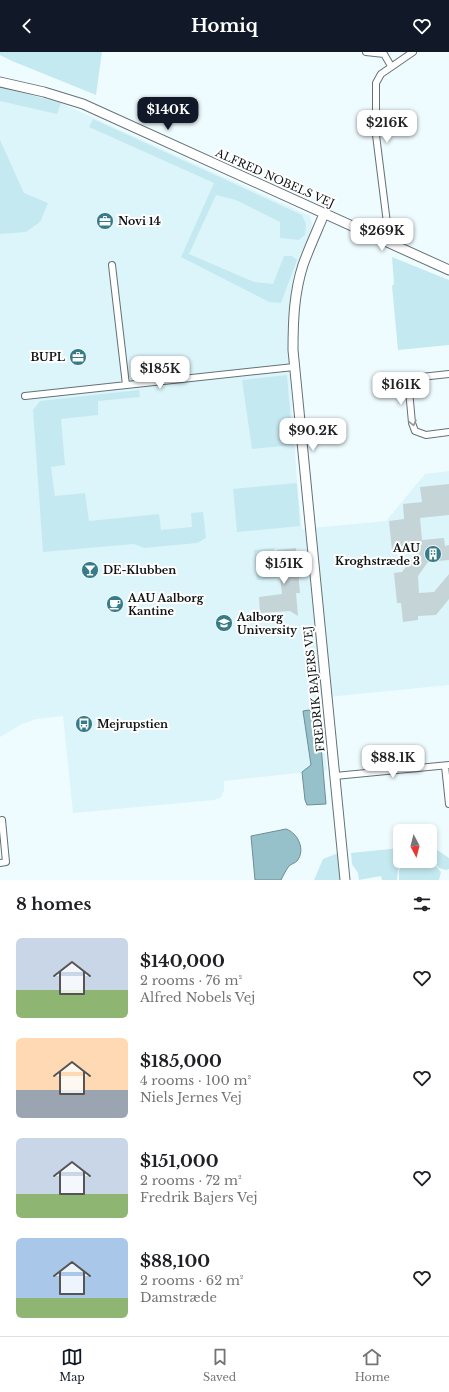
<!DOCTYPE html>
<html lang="en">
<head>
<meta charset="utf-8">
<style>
  :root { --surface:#fff; --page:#f2f2f2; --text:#202124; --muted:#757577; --line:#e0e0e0; --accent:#111827 }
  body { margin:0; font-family:"Libre Baskerville",serif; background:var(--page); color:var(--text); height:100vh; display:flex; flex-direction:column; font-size:15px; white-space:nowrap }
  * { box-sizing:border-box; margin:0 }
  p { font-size:13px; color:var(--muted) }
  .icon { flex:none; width:22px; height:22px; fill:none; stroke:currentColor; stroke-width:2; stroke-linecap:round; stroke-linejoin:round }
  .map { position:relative; height:828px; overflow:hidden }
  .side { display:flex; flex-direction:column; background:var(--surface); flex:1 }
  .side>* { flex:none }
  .needle { width:26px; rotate:173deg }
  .buttons { position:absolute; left:393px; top:772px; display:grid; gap:8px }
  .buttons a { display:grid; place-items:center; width:44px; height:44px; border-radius:6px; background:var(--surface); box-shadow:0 2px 6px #0003; font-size:20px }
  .price { position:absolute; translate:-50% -34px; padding:0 9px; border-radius:8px; background:#fff; color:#222; font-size:13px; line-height:26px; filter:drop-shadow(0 1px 2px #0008) }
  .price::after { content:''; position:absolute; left:50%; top:24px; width:12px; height:9px; margin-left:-6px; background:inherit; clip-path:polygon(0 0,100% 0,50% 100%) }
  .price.current { background:var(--accent); color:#fff }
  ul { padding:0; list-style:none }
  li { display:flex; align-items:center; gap:12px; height:100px; padding:0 16px }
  li span { display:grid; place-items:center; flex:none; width:112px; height:80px; border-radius:6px; color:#555 }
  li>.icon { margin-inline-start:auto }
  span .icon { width:48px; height:48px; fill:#fffc; stroke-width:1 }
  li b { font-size:17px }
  h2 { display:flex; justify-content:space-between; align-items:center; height:48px; padding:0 16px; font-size:17px }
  header { display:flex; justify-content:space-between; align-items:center; height:52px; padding:0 16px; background:var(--accent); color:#fff; font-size:18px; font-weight:700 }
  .tabs { display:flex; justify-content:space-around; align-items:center; height:56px; border-top:1px solid var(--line); background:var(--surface); font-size:11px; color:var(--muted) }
  .tabs a { display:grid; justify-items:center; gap:2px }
  .tabs .current { color:var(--accent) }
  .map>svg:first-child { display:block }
  .built { fill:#dcf5fa }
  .green { fill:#c5e9f0 }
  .water { fill:#97c1ca; stroke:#6e8d94 }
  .building { fill:#c5d4d7 }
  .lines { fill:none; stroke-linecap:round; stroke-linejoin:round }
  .street-casing { stroke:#647275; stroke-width:8 }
  .secondary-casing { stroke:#647275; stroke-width:11 }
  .street { stroke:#fff; stroke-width:6 }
  .secondary { stroke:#fff; stroke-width:9 }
  .oneway { stroke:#939596 }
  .labels { text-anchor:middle; stroke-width:4; stroke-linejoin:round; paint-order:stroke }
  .street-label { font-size:11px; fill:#0f1415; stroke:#fff }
  .poi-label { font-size:11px; font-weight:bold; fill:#0f1415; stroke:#fff; text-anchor:start }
</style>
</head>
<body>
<header><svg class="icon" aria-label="back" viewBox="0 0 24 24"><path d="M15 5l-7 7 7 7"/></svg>Homiq<svg class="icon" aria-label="heart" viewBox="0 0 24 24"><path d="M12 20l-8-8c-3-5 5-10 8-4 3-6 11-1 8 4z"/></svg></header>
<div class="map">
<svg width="449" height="828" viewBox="0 0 449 828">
  <rect width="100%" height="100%" fill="#effcff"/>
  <!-- built -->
  <path class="built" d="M 0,36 L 27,42 L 61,51 L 310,164 L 312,172 L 311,177 L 299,207 L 294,229 L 289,255 L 287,279 L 297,431 L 302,477 L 386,469 L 425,422 L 449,419 L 449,633 L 318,646 L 327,718 L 224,729 L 224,739 L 222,743 L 220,746 L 214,748 L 73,761 L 63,664 L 36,667 L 22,672 L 0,685 Z"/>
  <!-- green -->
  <path class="green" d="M 0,0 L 102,0 L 96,43 L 12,9 L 0,3 Z
    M 0,36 L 27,42 L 61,51 L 57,62 L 0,49 Z
    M 93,67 L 302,163 L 306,172 L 305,183 L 299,188 L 280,186 L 280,170 L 236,148 L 216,143 L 189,202 L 254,230 L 273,232 L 284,204 L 292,204 L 297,208 L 281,251 L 269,250 L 181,205 L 214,131 L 89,75 Z
    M 0,88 L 24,141 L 48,151 L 40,170 L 26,180 L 0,182 Z
    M 392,205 L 449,228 L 449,293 L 398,298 L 392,234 L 394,232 Z
    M 287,323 L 293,393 L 252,397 L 242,328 Z
    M 139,338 L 140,345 L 98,349 L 98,363 L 61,367 L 65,413 L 51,415 L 55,444 L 85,441 L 89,469 L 159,462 L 161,478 L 192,475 L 191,461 L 203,460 L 206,486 L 197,491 L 144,496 L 134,492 L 43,500 L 33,358 L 40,349 Z
    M 297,431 L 300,474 L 237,480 L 233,437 Z
    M 274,496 L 277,526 L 257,528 L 254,498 Z
    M 430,793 L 449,806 L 449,817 L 446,818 L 439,816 L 430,806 Z
    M 400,796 L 400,809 L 404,809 L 398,818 L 397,828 L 382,828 L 381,824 L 359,828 L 358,821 L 352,812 L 351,801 Z
    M 338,801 L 341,828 L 314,828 L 323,807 Z
    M 430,807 L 441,820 L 439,828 L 399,828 L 399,818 L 405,809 L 430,809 Z"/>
  <!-- water -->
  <path class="water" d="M 309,658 L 317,666 L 319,671 L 326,752 L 307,753 L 305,748 L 302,720 L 311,713 L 303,659 Z
    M 286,777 C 298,781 306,798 297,809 C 295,811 291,812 289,814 C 286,818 283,824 281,828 L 255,828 L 251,784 Z"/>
  <!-- building -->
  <path class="building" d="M 449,432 L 449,463 L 420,466 L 422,488 L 444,486 L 445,494 L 449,493 L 449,508 L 428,510 L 418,524 L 419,541 L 434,540 L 449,522 L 449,547 L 436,563 L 418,564 L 418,568 L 403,570 L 401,551 L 397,551 L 394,521 L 402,520 L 421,496 L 392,499 L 389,469 L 404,467 L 403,452 L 422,450 L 420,435 Z
    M 296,496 L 300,541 L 296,541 L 298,564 L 290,559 L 260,561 L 259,545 L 282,542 L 277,498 Z"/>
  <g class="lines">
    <!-- street casing -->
    <g class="street-casing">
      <path id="street" d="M 366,0 L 384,2 L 391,14
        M 382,188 L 387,171 L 376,83 L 376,31 L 381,22 L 413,0
        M 112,213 L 126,333
        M 449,322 L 421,325 L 411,331 L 409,338 L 412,371 L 415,379 L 426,383 L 449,380
        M 25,344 L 294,315
        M 445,714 L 449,752
        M 335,724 L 449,713
        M 0,811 L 6,810 L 2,768"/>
    </g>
    <!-- secondary casing -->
    <g class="secondary-casing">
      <path id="secondary" d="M 0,30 L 44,40 L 83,52 L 449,218
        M 324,162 C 317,179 309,196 303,213 C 294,241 293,269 293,298 L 345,828"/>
    </g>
    <!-- street -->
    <use href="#street" class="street"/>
    <!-- secondary -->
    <use href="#secondary" class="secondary"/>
  </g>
  <!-- one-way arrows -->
  <defs><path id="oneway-chevron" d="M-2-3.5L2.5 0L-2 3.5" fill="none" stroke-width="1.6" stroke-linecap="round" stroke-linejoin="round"/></defs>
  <use class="oneway" href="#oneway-chevron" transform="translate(413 371) rotate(76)"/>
  <!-- icons -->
  <defs>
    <g id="office-disc" transform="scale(0.9)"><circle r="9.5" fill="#367b88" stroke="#fff"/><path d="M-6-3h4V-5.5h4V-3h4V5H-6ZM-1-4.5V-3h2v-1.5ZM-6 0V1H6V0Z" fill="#fff"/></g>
    <g id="building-disc" transform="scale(0.9)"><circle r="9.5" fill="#367b88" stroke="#fff"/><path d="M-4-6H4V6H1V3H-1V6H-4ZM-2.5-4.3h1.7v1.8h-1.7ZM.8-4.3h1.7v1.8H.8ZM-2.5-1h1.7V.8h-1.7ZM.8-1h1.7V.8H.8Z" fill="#fff"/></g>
    <g id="bar-disc" transform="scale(0.9)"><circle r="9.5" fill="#367b88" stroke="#fff"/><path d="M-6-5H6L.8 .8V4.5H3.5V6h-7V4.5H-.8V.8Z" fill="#fff"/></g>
    <g id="cafe-disc" transform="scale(0.9)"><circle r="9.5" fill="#367b88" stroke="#fff"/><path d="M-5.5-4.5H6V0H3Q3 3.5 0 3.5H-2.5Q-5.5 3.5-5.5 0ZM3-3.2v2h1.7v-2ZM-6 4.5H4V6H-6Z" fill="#fff"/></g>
    <g id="university-disc" transform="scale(0.9)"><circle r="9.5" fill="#367b88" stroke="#fff"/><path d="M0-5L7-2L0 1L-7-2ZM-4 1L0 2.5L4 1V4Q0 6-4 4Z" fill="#fff"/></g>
    <g id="bus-disc" transform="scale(0.9)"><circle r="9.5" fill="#367b88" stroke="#fff"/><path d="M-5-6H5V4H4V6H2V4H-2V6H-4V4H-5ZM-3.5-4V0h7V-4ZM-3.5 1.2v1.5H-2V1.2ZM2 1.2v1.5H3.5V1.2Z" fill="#fff"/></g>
  </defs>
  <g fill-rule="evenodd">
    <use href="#office-disc" x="105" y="169"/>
    <use href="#office-disc" x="78" y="305"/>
    <use href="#building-disc" x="433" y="502"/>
    <use href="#bar-disc" x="90" y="518"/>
    <use href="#cafe-disc" x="115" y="552"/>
    <use href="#university-disc" x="224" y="571"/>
    <use href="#bus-disc" x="84" y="672"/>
  </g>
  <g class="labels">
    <!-- street labels -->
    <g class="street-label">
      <text transform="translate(275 126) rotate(24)" y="4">ALFRED NOBELS VEJ</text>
      <text transform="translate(314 637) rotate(-96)" y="4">FREDRIK BAJERS VEJ</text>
    </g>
    <!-- poi labels -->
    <g class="poi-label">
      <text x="118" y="173">Novi 14</text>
      <text x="65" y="309" text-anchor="end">BUPL</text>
      <text x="420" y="500" text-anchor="end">AAU<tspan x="420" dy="13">Kroghstræde 3</tspan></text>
      <text x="103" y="522">DE-Klubben</text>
      <text x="128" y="550">AAU Aalborg<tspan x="128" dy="13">Kantine</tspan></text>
      <text x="237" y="569">Aalborg<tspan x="237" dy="13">University</tspan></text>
      <text x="97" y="676">Mejrupstien</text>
    </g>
  </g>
</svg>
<div class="buttons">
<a><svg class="needle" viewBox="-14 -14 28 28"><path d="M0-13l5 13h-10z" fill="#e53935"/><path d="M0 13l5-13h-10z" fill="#757577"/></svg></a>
</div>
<b class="price current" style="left:168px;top:79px">$140K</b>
<b class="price" style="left:387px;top:92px">$216K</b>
<b class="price" style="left:382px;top:200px">$269K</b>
<b class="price" style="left:160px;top:338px">$185K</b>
<b class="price" style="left:401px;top:354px">$161K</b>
<b class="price" style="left:313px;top:400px">$90.2K</b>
<b class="price" style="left:284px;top:533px">$151K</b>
<b class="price" style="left:393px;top:727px">$88.1K</b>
</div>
<section class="side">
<h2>8 homes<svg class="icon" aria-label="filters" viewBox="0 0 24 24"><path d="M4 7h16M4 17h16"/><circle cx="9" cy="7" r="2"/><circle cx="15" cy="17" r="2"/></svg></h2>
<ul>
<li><span style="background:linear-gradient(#c9d6e8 65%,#8fb573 0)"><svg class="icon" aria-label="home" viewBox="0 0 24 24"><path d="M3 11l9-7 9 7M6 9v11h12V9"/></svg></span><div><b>$140,000</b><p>2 rooms · 76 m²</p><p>Alfred Nobels Vej</p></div><svg class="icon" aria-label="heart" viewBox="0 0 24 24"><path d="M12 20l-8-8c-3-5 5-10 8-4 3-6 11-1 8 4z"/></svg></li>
<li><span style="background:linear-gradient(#ffd9b3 65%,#9aa5b1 0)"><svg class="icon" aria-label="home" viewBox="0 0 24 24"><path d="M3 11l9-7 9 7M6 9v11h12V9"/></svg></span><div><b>$185,000</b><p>4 rooms · 100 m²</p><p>Niels Jernes Vej</p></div><svg class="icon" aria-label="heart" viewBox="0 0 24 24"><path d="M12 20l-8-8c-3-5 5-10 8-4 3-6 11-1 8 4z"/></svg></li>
<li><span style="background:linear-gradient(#c9d6e8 70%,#8fb573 0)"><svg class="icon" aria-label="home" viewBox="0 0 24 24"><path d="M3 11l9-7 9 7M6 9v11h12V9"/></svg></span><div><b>$151,000</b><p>2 rooms · 72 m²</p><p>Fredrik Bajers Vej</p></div><svg class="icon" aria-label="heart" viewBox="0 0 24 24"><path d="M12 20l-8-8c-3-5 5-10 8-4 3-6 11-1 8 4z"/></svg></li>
<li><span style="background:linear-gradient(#a9c7e8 75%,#8fb573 0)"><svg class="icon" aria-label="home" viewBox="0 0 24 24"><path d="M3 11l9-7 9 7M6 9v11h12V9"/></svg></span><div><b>$88,100</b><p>2 rooms · 62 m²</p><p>Damstræde</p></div><svg class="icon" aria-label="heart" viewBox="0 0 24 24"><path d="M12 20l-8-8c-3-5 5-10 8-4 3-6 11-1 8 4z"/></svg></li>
</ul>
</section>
<nav class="tabs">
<a class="current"><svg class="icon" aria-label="map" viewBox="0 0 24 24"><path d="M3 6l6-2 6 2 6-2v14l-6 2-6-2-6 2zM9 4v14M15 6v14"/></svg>Map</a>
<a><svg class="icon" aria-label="saved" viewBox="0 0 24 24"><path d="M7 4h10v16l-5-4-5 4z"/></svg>Saved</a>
<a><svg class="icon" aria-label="home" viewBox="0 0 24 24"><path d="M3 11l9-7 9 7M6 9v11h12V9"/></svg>Home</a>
</nav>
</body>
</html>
